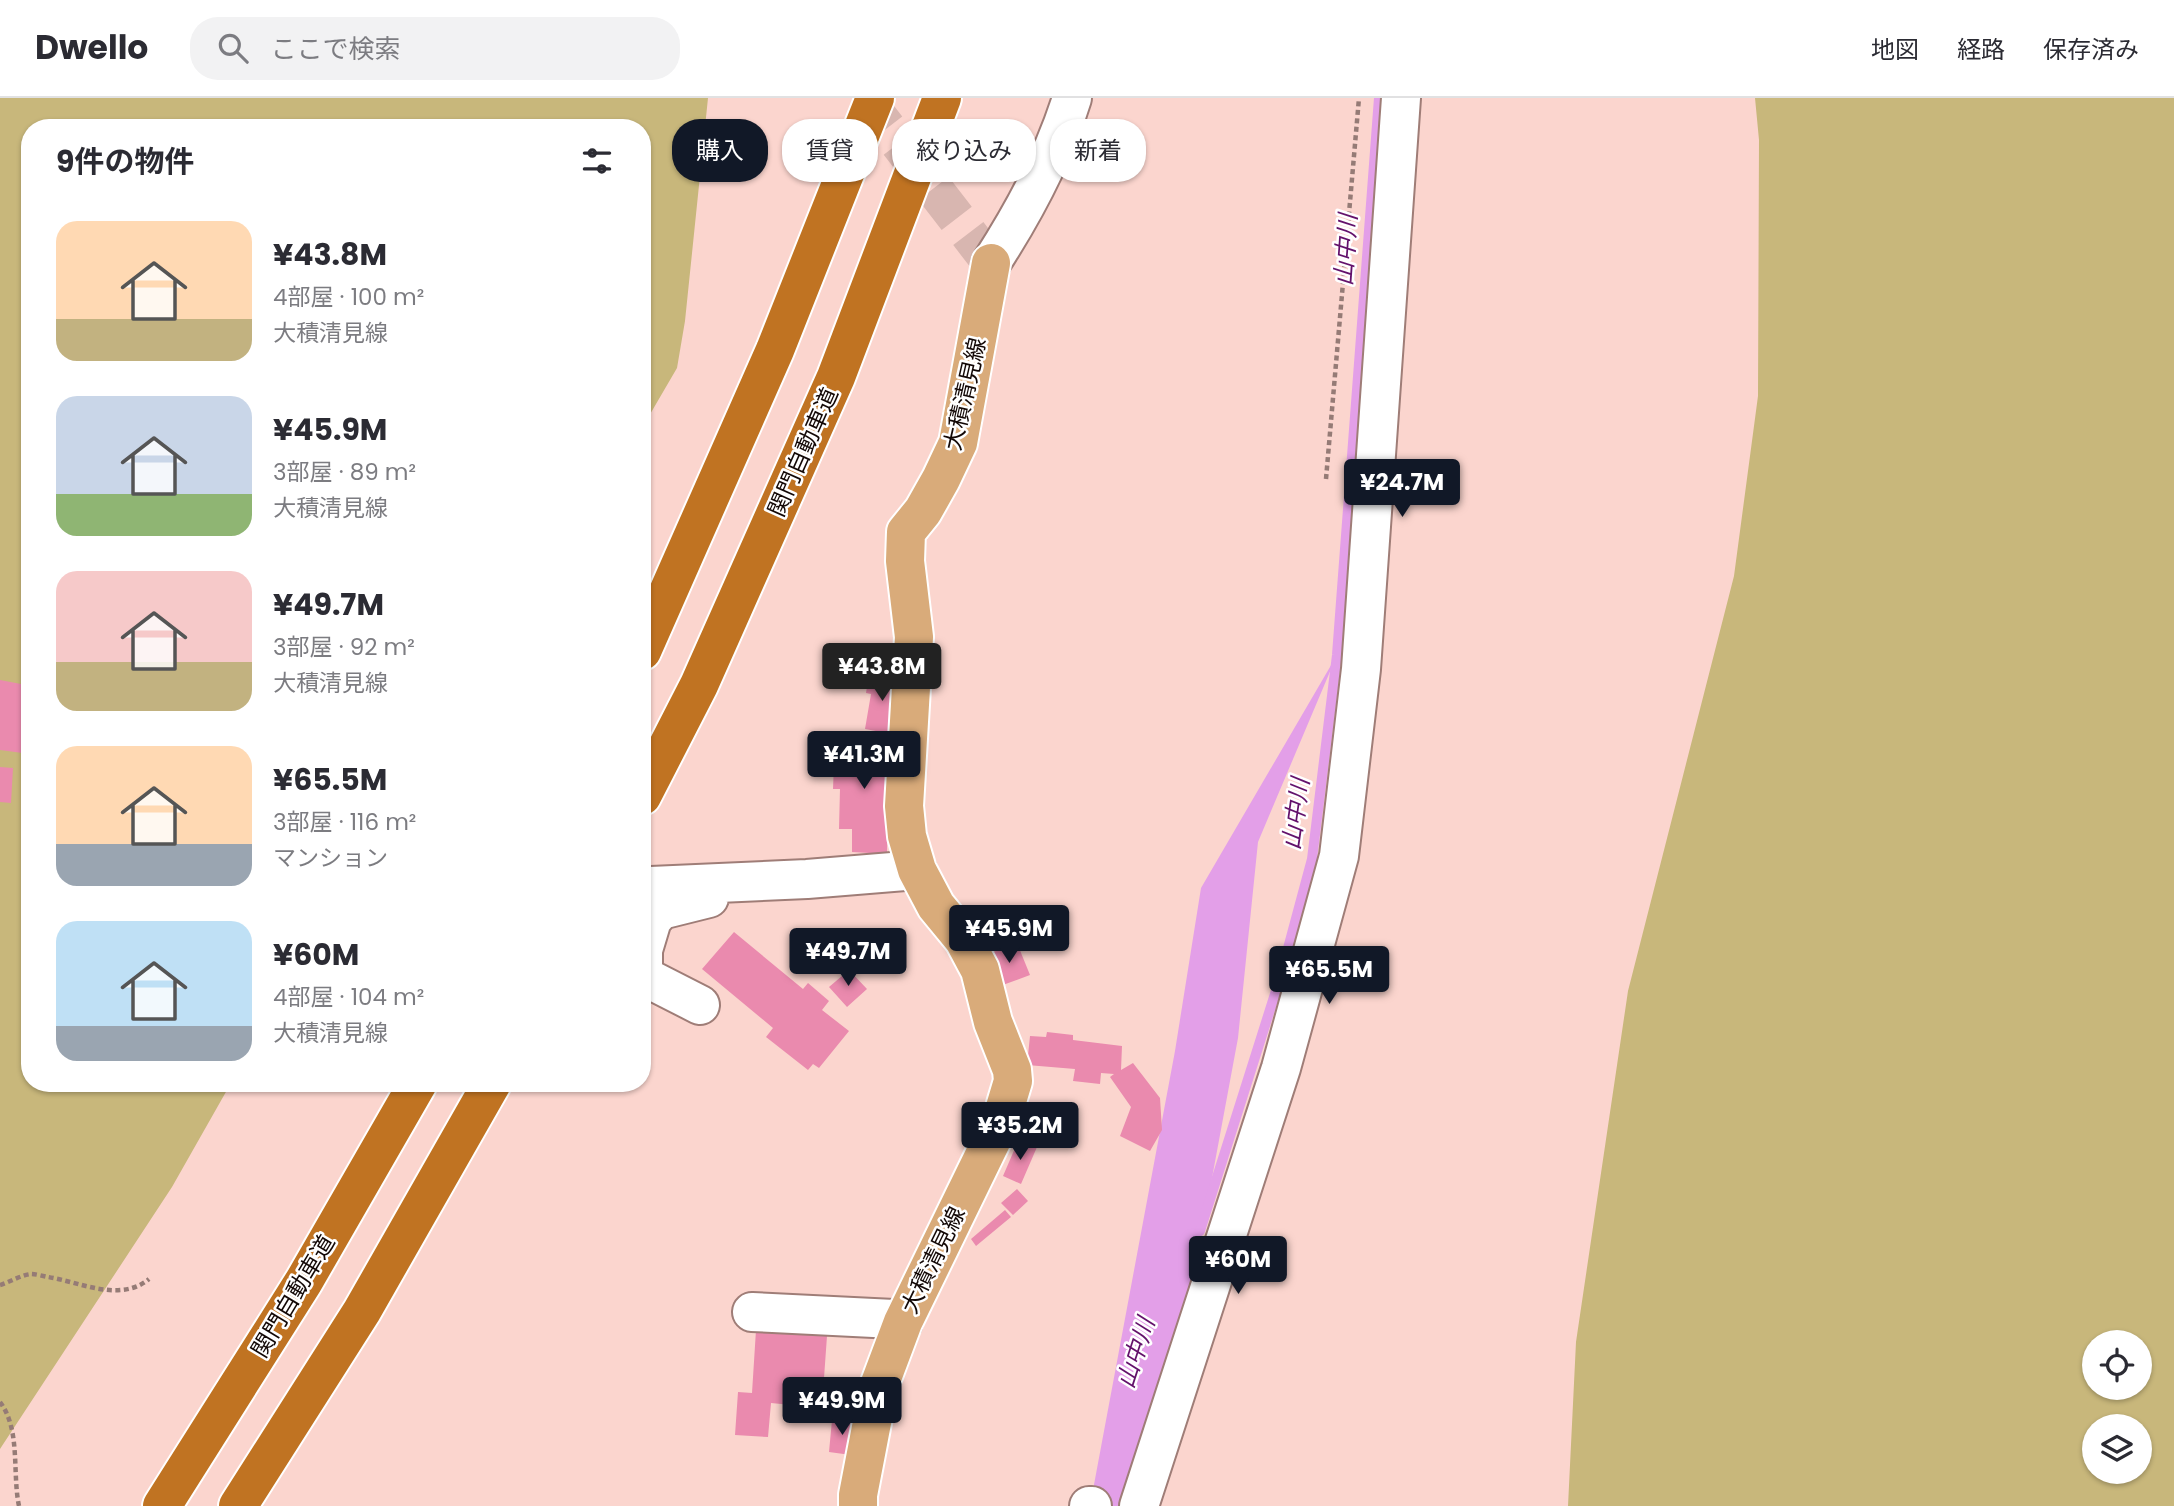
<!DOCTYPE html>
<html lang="ja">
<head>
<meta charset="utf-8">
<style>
  :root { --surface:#fff; --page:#f2f2f3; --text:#2b2b33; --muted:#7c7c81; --line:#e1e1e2; --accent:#111827 }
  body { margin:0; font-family:Poppins,"Noto Sans JP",sans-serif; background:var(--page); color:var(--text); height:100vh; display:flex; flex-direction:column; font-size:26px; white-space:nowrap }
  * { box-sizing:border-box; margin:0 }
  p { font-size:23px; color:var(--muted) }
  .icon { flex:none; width:38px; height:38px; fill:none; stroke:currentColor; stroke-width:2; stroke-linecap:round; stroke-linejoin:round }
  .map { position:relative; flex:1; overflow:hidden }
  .panel { position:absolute; left:21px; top:21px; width:630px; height:973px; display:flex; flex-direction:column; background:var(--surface); border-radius:28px; box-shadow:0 2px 5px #0004 }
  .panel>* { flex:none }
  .top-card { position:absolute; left:672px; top:21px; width:665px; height:63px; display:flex; gap:14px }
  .controls { position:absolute; left:2082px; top:1232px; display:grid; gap:14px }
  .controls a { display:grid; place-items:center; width:70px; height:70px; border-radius:50%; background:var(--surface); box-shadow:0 2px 5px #0004; font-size:35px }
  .price { position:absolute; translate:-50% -60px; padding:0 16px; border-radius:7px; background:var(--accent); color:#fff; font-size:23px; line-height:46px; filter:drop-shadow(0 2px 4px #0008) }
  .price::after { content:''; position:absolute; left:50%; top:42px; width:21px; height:16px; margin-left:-10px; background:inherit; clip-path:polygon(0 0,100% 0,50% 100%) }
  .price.active { background:#222; color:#fff }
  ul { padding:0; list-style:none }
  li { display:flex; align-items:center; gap:21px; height:175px; padding:0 35px }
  li span { display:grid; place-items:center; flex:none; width:196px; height:140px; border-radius:21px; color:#555 }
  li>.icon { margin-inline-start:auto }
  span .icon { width:84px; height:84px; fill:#fffc; stroke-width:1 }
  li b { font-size:30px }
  h2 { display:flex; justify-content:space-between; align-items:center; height:84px; padding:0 35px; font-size:30px }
  .chip { padding:0 24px; border-radius:28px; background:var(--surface); box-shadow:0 2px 5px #0004; font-size:24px; line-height:63px }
  .chip.active { background:var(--accent); color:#fff }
  header { display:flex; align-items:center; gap:42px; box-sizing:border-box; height:98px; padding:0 35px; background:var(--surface); border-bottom:2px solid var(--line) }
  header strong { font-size:33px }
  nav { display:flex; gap:38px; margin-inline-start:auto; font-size:24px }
  .search { width:490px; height:63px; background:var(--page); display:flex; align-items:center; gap:18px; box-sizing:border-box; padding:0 24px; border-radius:28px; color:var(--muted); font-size:26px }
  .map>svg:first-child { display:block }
  .green { fill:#c8b77b; fill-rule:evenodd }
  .water { fill:#e39fe8 }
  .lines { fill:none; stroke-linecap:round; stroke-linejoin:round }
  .stream { stroke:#e39fe8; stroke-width:10 }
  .building { fill:#ea8aae }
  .major-tunnel { stroke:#d8b6b0; stroke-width:38; stroke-dasharray:38 19; stroke-linecap:butt }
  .minor-casing { stroke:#9f7d77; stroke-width:42 }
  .major-casing { stroke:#fff; stroke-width:42 }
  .highway-casing { stroke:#fff; stroke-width:42 }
  .path { stroke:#957b76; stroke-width:4.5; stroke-dasharray:5 3.5; stroke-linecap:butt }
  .minor { stroke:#fff; stroke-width:38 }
  .major { stroke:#d9ab7a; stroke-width:38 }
  .highway { stroke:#c07322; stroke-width:38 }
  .labels { text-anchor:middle; stroke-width:5; stroke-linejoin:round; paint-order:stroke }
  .street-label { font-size:23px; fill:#130806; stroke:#fff }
  .water-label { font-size:24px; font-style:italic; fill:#63116b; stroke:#fff }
</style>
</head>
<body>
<header>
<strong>Dwello</strong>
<div class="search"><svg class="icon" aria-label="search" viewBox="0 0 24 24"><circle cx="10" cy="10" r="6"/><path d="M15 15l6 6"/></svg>ここで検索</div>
<nav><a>地図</a><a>経路</a><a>保存済み</a></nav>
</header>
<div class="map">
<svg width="2174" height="1408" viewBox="0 0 2174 1408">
  <rect width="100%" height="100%" fill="#fbd5ce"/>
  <!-- green -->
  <path class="green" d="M 0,0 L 708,0 L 685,223 L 677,270 L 642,330 L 642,30 L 30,30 L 30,985 L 231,985 L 172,1089 L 0,1351 Z
    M 1755,0 L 2174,0 L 2174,1408 L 1568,1408 L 1576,1244 L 1628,893 L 1734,478 L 1758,298 L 1759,42 ZM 2140,1244 L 2140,1290 L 2095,1290 L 2095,1244 ZM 2140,1328 L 2140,1374 L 2095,1374 L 2095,1328 Z"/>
  <!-- water -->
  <path class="water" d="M 1337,557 L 1258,744 L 1238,940 L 1151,1408 L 1090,1408 L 1175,953 L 1201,790 Z"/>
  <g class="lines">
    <!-- stream -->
    <path class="stream" d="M 1200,1133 L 1280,880 L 1312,761 L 1337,557 L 1379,0"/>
  </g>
  <!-- building -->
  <path class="building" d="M 869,576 L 901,582 L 892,636 L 865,631 L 871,596 L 866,595 Z
    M 0,582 L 21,586 L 21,591 L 30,593 L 30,656 L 0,652 Z
    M 835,641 L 895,643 L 888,696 L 887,756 L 852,754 L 852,731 L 839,731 L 840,691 L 833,691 Z
    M 0,669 L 13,670 L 11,705 L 0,704 Z
    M 734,834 L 803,891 L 808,885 L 829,903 L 822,912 L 849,933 L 819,970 L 813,966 L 808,972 L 766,939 L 773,930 L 702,871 Z
    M 1017,845 L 1030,877 L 1000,888 L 988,856 Z
    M 849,872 L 867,891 L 847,909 L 829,889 Z
    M 1047,934 L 1073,937 L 1073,942 L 1122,948 L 1121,972 L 1133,965 L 1160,1000 L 1162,1032 L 1150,1053 L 1120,1038 L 1131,1009 L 1110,979 L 1114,976 L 1101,975 L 1100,986 L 1073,983 L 1075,971 L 1027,967 L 1030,938 L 1046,939 Z
    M 1019,1041 L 1037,1049 L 1021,1086 L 1003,1078 Z
    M 1017,1091 L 1028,1103 L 1013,1117 L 1001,1105 Z
    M 1005,1112 L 1011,1119 L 976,1148 L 971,1141 Z
    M 756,1232 L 827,1238 L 823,1294 L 813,1294 L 812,1309 L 771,1305 L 768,1339 L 735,1337 L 738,1294 L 752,1295 Z
    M 832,1322 L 855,1325 L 851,1357 L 829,1354 Z"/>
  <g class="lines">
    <!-- major-tunnel -->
    <path class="major-tunnel" d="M 864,0 L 991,165"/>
    <!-- minor casing -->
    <g class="minor-casing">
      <path id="minor" d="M 991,165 C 1024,114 1054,58 1072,0
        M 651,788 L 807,781 L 917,772
        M 700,907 L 649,881 L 643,873 L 643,852 L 652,822 L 661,812 L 709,800
        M 752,1214 L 894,1221 L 903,1224
        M 1089,1408 L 1092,1408
        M 1139,1408 L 1281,970 L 1339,758 L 1361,571 L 1401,0"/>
    </g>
    <!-- major casing -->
    <g class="major-casing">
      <path id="major" d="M 858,1408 L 858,1397 L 879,1288 L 903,1224 L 1001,1023 L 1013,983 L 1012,972 L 993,924 L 980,872 L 964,842 L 936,808 L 917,772 L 907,738 L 904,708 L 914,539 L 905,463 L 906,434 L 923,413 L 941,381 L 958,345 L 991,165"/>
    </g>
    <!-- highway casing -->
    <g class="highway-casing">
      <path id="highway" d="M 642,553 L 775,252 L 875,0
        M 642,698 L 699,587 L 836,279 L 942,0
        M 162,1408 L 304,1183 L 418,985
        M 238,1408 L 362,1213 L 492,985"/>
    </g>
    <!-- path -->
    <path class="path" d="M 1326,381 L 1359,0
      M 0,1187 C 10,1184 21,1177 31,1176 C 36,1176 43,1178 48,1179 C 80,1184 120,1205 149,1181
      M 0,1304 C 21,1332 12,1375 19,1408"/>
    <!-- minor -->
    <use href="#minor" class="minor"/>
    <!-- major -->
    <use href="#major" class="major"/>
    <!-- highway -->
    <use href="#highway" class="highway"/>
  </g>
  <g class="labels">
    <!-- street labels -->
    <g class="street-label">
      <text transform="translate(965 296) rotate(-77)" y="8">大積清見線</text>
      <text transform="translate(803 354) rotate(-66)" y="8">関門自動車道</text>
      <text transform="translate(933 1162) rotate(-64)" y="8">大積清見線</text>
      <text transform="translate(293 1198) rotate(-59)" y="8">関門自動車道</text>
    </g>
    <!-- water labels -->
    <g class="water-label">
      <text transform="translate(1346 152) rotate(-86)" y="8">山中川</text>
      <text transform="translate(1296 716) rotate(-82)" y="8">山中川</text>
      <text transform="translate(1136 1255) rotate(-72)" y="8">山中川</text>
    </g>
  </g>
</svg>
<div class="controls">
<a><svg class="icon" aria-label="locate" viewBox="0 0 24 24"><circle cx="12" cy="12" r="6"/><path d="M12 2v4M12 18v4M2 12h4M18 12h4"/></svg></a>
<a><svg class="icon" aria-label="layers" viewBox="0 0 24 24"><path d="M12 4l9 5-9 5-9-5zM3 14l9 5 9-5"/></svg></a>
</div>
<b class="price" style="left:1402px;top:421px">¥24.7M</b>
<b class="price active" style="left:882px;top:605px">¥43.8M</b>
<b class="price" style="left:864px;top:693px">¥41.3M</b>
<b class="price" style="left:1009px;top:867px">¥45.9M</b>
<b class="price" style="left:848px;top:890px">¥49.7M</b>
<b class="price" style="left:1329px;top:908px">¥65.5M</b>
<b class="price" style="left:1020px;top:1064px">¥35.2M</b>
<b class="price" style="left:1238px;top:1198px">¥60M</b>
<b class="price" style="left:842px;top:1339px">¥49.9M</b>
<div class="top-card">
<a class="chip active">購入</a>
<a class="chip">賃貸</a>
<a class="chip">絞り込み</a>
<a class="chip">新着</a>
</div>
<section class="panel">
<h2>9件の物件<svg class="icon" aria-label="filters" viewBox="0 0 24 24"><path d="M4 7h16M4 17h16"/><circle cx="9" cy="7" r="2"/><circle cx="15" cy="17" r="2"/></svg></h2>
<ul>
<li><span style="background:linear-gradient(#ffd9b3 70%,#c2b280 0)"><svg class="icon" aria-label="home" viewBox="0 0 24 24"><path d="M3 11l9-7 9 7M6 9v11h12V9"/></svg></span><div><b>¥43.8M</b><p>4部屋 · 100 m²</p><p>大積清見線</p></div></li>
<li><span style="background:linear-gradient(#c9d6e8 70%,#8fb573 0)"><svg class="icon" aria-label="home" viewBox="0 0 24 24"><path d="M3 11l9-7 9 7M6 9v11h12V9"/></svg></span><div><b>¥45.9M</b><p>3部屋 · 89 m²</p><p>大積清見線</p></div></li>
<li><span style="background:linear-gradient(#f6c9c9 65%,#c2b280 0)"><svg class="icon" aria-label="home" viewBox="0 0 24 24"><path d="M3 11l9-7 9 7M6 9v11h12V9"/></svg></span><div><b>¥49.7M</b><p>3部屋 · 92 m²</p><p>大積清見線</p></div></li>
<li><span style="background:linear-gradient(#ffd9b3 70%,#9aa5b1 0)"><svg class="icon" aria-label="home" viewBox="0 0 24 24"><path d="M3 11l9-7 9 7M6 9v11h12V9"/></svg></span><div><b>¥65.5M</b><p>3部屋 · 116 m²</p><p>マンション</p></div></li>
<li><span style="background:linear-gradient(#bfe0f5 75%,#9aa5b1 0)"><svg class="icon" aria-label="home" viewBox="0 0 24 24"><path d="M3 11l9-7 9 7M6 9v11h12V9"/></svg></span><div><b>¥60M</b><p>4部屋 · 104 m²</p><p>大積清見線</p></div></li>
</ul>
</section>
</div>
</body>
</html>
